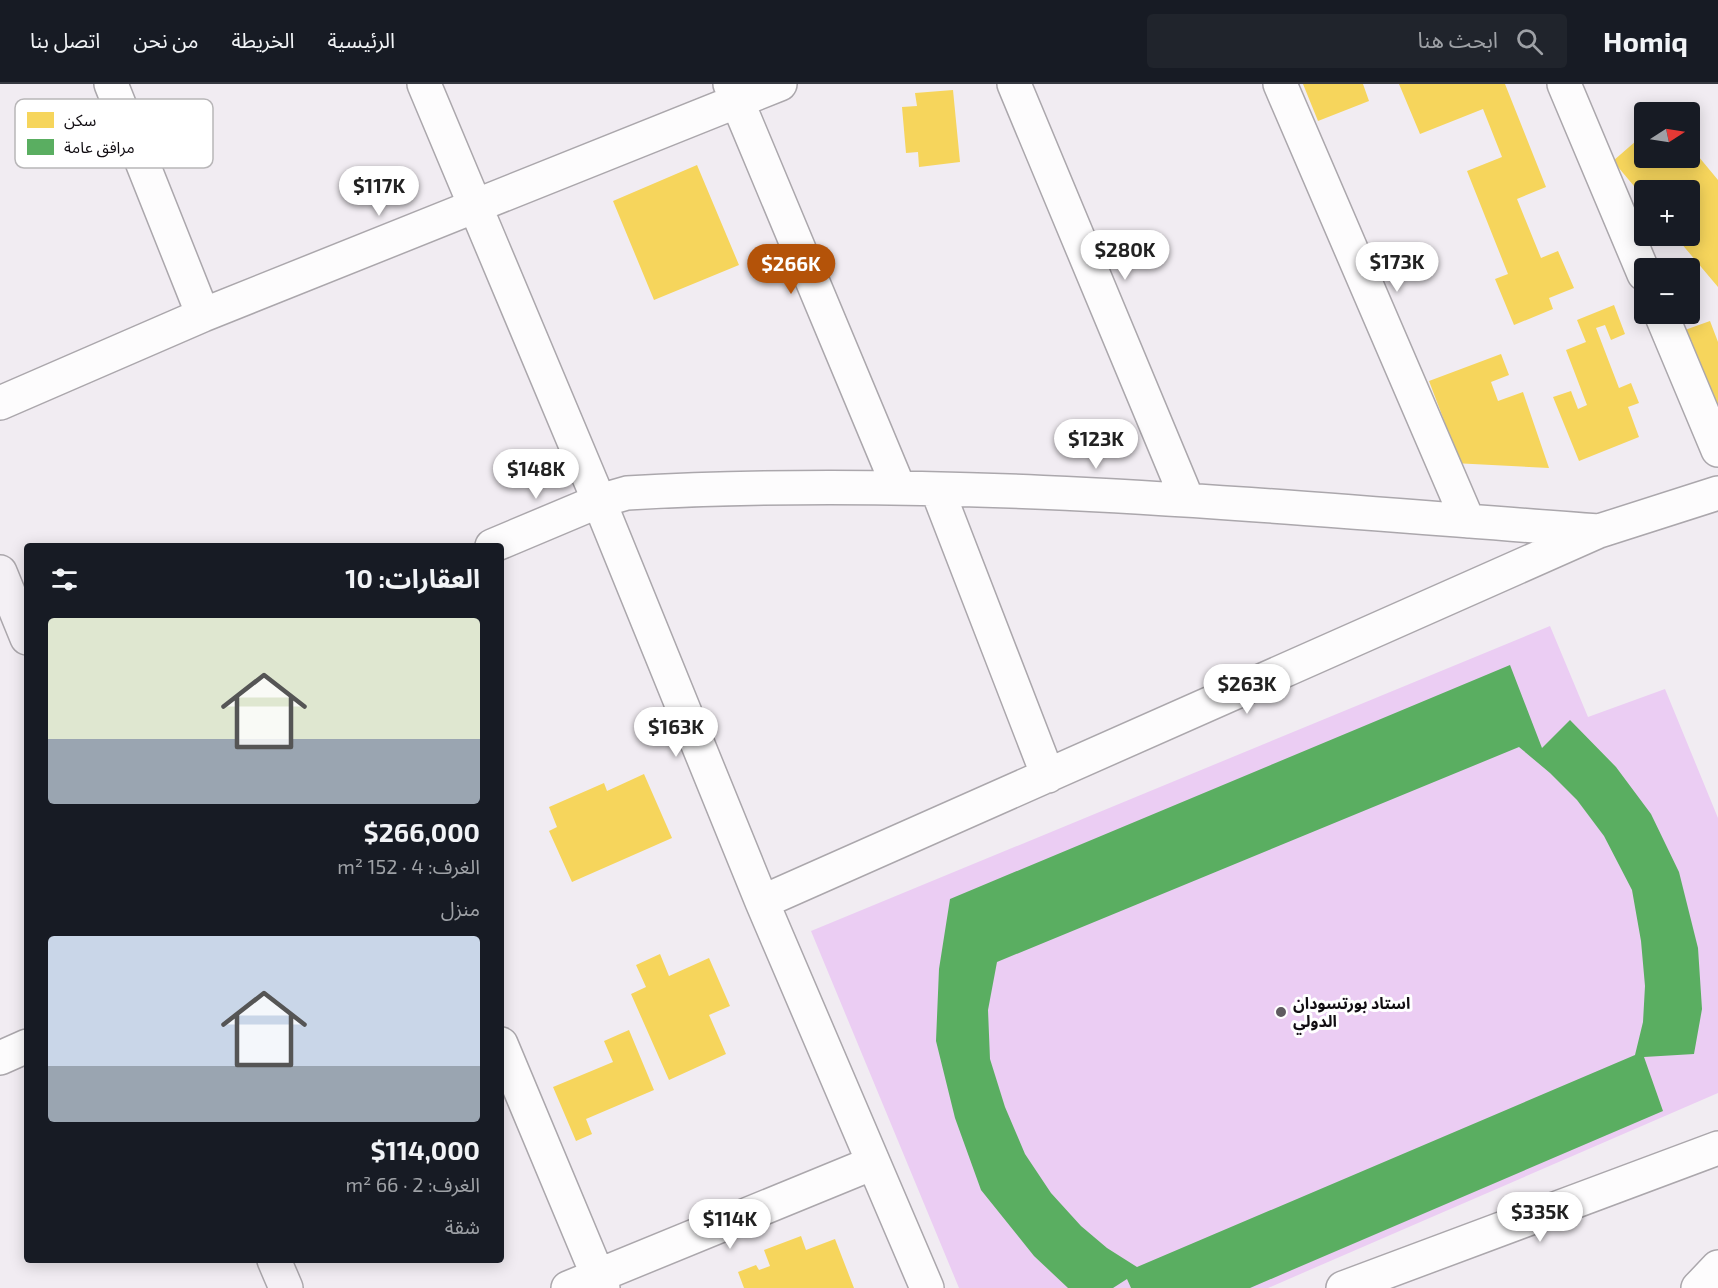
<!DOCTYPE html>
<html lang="ar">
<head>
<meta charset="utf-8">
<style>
  :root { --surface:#171b24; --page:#20242c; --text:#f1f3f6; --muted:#9ea1a6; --line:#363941; --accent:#b45309 }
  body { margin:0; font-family:"Exo 2","Noto Sans Arabic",sans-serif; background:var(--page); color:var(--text); direction:rtl; height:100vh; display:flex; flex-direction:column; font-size:22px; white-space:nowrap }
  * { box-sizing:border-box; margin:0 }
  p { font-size:20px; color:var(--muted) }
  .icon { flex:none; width:33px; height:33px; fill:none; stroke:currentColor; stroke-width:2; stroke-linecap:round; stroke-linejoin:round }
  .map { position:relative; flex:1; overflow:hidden; direction:ltr }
  .panel { position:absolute; left:24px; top:459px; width:480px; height:720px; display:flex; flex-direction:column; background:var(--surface); border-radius:6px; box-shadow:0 3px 15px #0003; direction:rtl }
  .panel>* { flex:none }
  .needle { width:39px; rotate:78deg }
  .tools { position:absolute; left:1634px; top:18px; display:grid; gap:12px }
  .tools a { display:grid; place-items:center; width:66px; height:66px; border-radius:6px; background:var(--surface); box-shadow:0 3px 15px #0003; font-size:30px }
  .price { position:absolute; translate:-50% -51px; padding:0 14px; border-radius:21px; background:#fff; color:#222; font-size:20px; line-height:39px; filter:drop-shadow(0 2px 3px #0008) }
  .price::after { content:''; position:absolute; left:50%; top:36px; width:18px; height:14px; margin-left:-9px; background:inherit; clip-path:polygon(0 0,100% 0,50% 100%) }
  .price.active { background:var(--accent); color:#fff }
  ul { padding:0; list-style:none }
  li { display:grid; align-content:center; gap:12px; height:318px; padding:0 24px }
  li span { display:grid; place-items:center; height:186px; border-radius:6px; color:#555 }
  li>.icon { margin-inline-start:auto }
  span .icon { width:108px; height:108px; fill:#fffc; stroke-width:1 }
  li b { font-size:26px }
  h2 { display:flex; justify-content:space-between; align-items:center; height:72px; padding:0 24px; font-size:26px }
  header { display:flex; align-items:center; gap:36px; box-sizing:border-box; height:84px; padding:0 30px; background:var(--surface); border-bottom:2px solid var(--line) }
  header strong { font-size:28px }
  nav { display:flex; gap:33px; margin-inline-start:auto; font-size:21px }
  .search { width:420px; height:54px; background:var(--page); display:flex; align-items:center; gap:15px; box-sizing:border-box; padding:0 21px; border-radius:6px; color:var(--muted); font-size:22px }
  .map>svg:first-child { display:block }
  .green { fill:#ebcdf3 }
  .homes { fill:#f6d55c }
  .public { fill:#5aae61; fill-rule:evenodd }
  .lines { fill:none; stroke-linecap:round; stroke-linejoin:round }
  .street-casing { stroke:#aba7ac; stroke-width:36 }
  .secondary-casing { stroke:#aba7ac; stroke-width:36 }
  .street { stroke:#fdfcfd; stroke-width:33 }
  .secondary { stroke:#f4f0f5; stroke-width:33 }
  .poi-dot { fill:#5f5b60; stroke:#fff; stroke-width:2 }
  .labels { text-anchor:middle; stroke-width:6; stroke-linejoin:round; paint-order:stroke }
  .poi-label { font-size:16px; font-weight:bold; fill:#110d12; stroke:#fff; text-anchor:start }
  .key { fill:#fff; stroke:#b8b6b8; stroke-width:1.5 }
  .key-label { font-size:16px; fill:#110d12 }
</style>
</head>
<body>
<header>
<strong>Homiq</strong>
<div class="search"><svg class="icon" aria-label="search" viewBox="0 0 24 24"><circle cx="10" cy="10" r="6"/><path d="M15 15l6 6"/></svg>ابحث هنا</div>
<nav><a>الرئيسية</a><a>الخريطة</a><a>من نحن</a><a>اتصل بنا</a></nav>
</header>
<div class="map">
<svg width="1718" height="1204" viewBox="0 0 1718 1204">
  <rect width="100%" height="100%" fill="#f1ecf2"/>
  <!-- green -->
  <path class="green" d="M 1550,542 L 1588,633 L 1665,605 L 1718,734 L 1718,1009 L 1268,1204 L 959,1204 L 811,847 Z"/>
  <!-- homes -->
  <path class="homes" d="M 1303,0 L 1363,0 L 1369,17 L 1318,37 Z
    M 1399,0 L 1505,0 L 1546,103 L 1517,115 L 1541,174 L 1558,167 L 1574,204 L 1549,214 L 1553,225 L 1514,241 L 1495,195 L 1508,190 L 1467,87 L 1502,73 L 1483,25 L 1420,50 Z
    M 953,6 L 960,78 L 919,83 L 918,68 L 906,69 L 902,23 L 917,22 L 915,9 Z
    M 1644,50 L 1644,74 L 1689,74 L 1689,61 L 1718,96 L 1718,203 L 1675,152 L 1689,152 L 1689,106 L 1644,106 L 1644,114 L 1613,77 Z
    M 697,81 L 739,181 L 654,216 L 613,117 Z
    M 1614,221 L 1625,250 L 1611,256 L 1605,241 L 1596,244 L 1619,304 L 1631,299 L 1639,319 L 1628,323 L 1639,353 L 1579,377 L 1553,313 L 1571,307 L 1578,325 L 1587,321 L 1566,266 L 1586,258 L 1577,236 Z
    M 1710,237 L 1718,258 L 1718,345 L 1682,247 Z
    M 1501,270 L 1509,291 L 1491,298 L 1498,317 L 1523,308 L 1549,384 L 1453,379 L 1439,342 L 1445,339 L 1429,297 Z
    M 644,690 L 672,754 L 572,798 L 549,747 L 557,743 L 549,723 L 604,699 L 607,707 Z
    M 660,870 L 669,892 L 709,874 L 730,922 L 709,931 L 726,970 L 669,996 L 631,910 L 646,903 L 636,881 Z
    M 629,946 L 654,1006 L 586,1035 L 592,1050 L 576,1057 L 553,1003 L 613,978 L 604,957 Z
    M 801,1152 L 806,1166 L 835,1155 L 854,1204 L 744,1204 L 738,1188 L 756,1181 L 759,1186 L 770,1182 L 764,1166 Z"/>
  <!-- public -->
  <path class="public" d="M 1510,581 L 1542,664 L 1570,636 L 1616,683 L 1651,730 L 1679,788 L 1698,864 L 1702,925 L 1694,970 L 1644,973 L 1663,1027 L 1250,1204 L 1131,1204 L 1127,1195 L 1113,1204 L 1068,1204 L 1034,1172 L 981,1106 L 955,1034 L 936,957 L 939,885 L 950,815 ZM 1519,663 L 1550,689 L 1577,716 L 1604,752 L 1632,806 L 1641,857 L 1645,902 L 1643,938 L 1635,971 L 1137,1183 L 1107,1164 L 1081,1142 L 1051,1109 L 1025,1070 L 1005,1023 L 990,975 L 988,926 L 997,878 Z"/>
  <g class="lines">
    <!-- street casing -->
    <g class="street-casing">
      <path id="street" d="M 111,0 L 203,231
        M 424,0 L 599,417 L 762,818 L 927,1204
        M 730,0 L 898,402
        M 1014,0 L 1187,415
        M 1280,0 L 1468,437
        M 1564,0 L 1644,190
        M 1661,230 L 1718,366
        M 0,319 L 203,231 L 780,0
        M 937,405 L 1048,692
        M 492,462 L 599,417 L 627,409 C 951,390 1276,423 1599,447
        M 762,818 L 1599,447 L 1718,409
        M 501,960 L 603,1204
        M 0,974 L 27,962
        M 568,1204 L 873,1079
        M 1343,1204 L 1718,1064
        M 1698,1204 L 1718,1183"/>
    </g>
    <!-- secondary casing -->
    <g class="secondary-casing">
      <path id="secondary" d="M 0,488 L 27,554
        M 274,1176 L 286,1204"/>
    </g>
    <!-- street -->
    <use href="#street" class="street"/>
    <!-- secondary -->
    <use href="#secondary" class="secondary"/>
  </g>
  <!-- markers -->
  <circle class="poi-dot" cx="1281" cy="928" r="6"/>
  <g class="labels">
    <!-- poi labels -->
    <g class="poi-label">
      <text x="1293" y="925">استاد بورتسودان<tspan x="1293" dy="18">الدولي</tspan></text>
    </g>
  </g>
  <!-- legend -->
  <rect x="15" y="15" width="198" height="69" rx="9" class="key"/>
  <rect x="27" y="28" width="27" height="16" fill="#f6d55c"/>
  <rect x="27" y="55" width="27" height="16" fill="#5aae61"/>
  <g class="key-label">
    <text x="64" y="42">سكن</text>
    <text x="64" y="69">مرافق عامة</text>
  </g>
</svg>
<div class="tools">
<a><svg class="needle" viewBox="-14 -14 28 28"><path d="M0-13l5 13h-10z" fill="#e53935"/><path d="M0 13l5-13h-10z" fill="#9ea1a6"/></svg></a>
<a>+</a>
<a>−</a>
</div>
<b class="price" style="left:379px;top:133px">$117K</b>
<b class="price" style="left:1125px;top:197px">$280K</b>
<b class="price" style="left:1397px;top:209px">$173K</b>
<b class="price active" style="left:791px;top:211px">$266K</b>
<b class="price" style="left:1096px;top:386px">$123K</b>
<b class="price" style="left:536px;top:416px">$148K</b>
<b class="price" style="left:1247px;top:631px">$263K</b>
<b class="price" style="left:676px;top:674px">$163K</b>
<b class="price" style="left:1540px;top:1159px">$335K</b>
<b class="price" style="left:730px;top:1166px">$114K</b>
<section class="panel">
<h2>العقارات: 10<svg class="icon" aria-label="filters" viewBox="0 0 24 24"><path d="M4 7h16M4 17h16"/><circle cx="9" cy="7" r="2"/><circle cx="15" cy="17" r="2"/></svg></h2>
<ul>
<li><span style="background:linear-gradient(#dfe7d0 65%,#9aa5b1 0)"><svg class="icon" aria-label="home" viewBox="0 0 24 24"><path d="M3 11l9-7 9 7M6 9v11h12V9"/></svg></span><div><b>$266,000</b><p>الغرف: 4 · 152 m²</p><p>منزل</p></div></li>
<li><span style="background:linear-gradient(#c9d6e8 70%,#9aa5b1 0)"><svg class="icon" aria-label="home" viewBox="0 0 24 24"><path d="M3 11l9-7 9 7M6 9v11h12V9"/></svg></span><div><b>$114,000</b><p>الغرف: 2 · 66 m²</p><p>شقة</p></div></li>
</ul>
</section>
</div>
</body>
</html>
